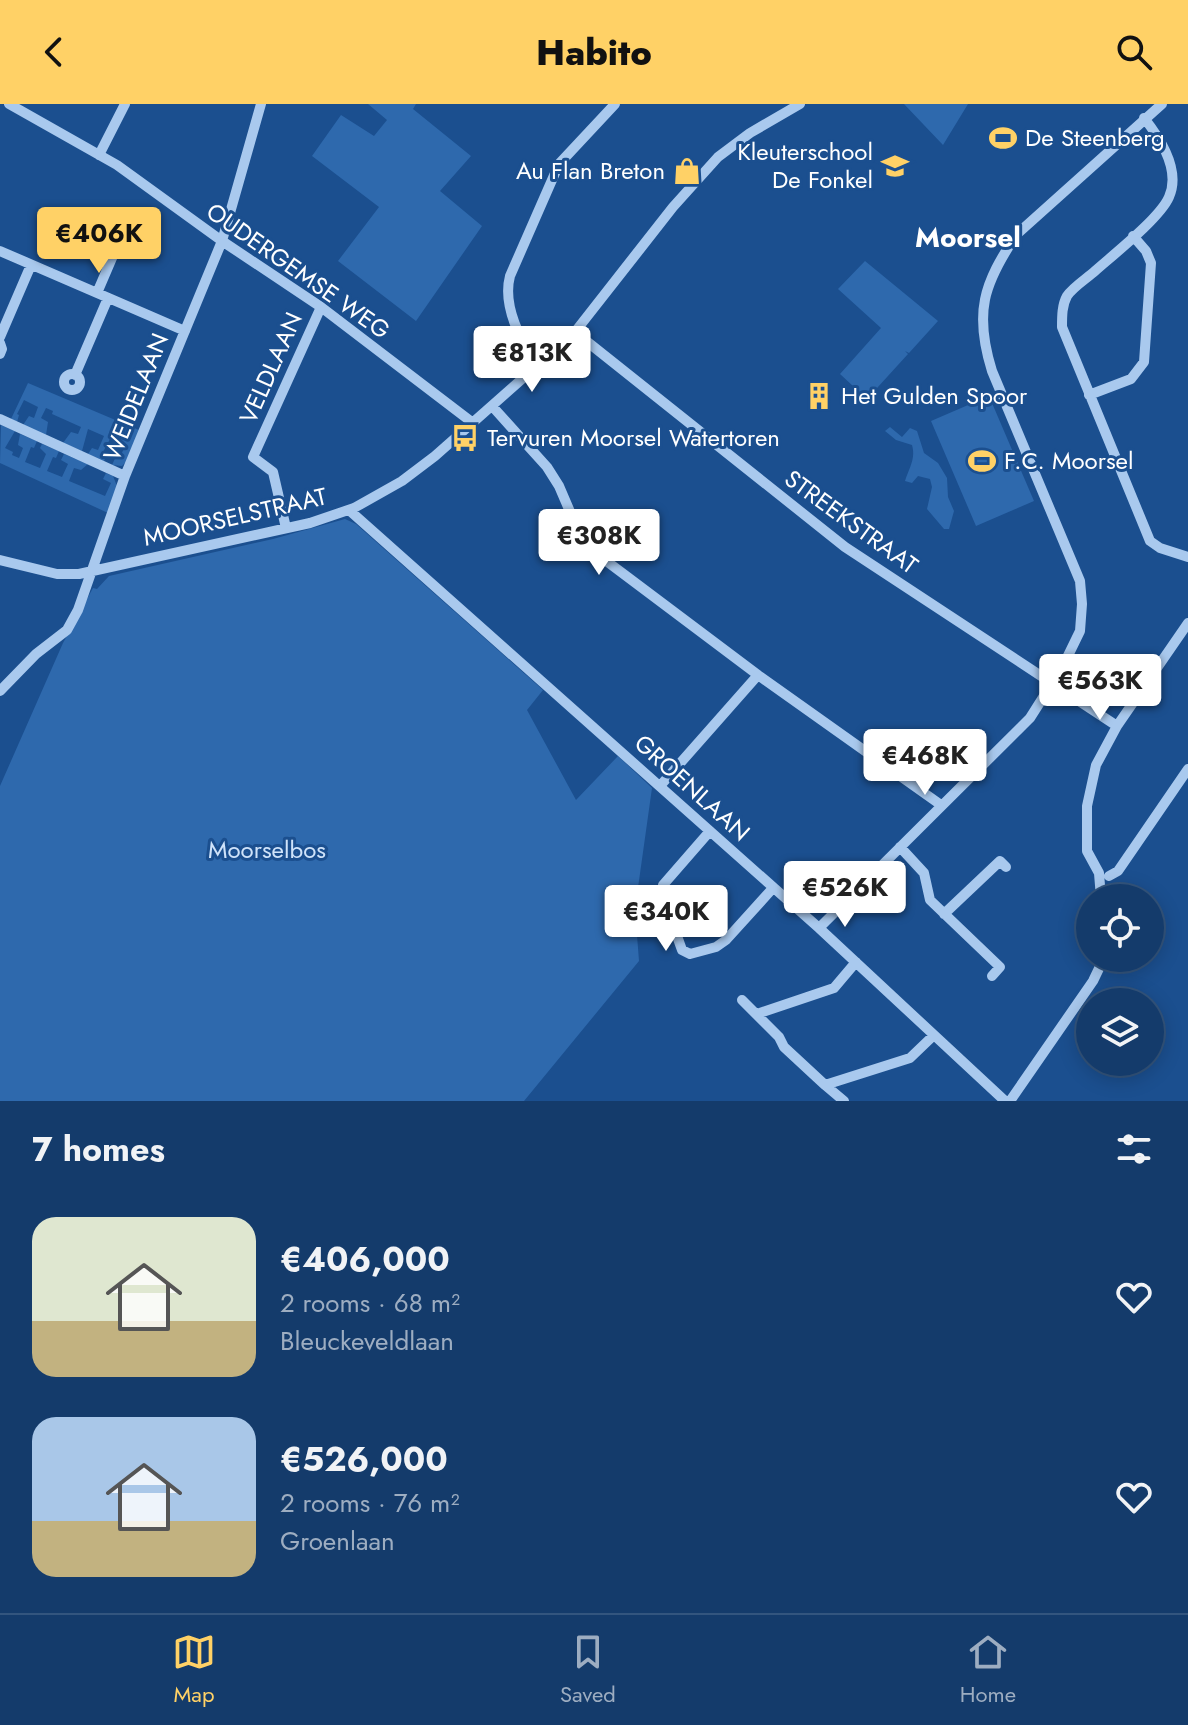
<!DOCTYPE html>
<html lang="en">
<head>
<meta charset="utf-8">
<style>
  :root { --surface:#143b6b; --page:#1d4271; --text:#f1f3f6; --muted:#9dadc1; --line:#33557e; --accent:#ffd166 }
  body { margin:0; font-family:Jost,sans-serif; background:var(--page); color:var(--text); height:100vh; display:flex; flex-direction:column; font-size:30px; white-space:nowrap }
  * { box-sizing:border-box; margin:0 }
  p { font-size:26px; color:var(--muted) }
  .icon { flex:none; width:44px; height:44px; fill:none; stroke:currentColor; stroke-width:2; stroke-linecap:round; stroke-linejoin:round }
  .map { position:relative; height:997px; overflow:hidden }
  .drawer { display:flex; flex-direction:column; background:var(--surface); flex:1 }
  .drawer>* { flex:none }
  .controls { position:absolute; left:1076px; top:780px; display:grid; gap:16px }
  .controls a { display:grid; place-items:center; width:88px; height:88px; border-radius:50%; background:var(--surface); box-shadow:0 4px 20px #0003,0 0 0 2px var(--line); font-size:40px }
  .price { position:absolute; translate:-50% -68px; padding:0 18px; border-radius:8px; background:#fff; color:#222; font-size:26px; line-height:52px; filter:drop-shadow(0 2px 4px #0008) }
  .price::after { content:''; position:absolute; left:50%; top:48px; width:24px; height:18px; margin-left:-12px; background:inherit; clip-path:polygon(0 0,100% 0,50% 100%) }
  .price.selected { background:var(--accent); color:#111 }
  ul { padding:0; list-style:none }
  li { display:flex; align-items:center; gap:24px; height:200px; padding:0 32px }
  li span { display:grid; place-items:center; flex:none; width:224px; height:160px; border-radius:24px; color:#555 }
  li>.icon { margin-inline-start:auto }
  span .icon { width:96px; height:96px; fill:#fffc; stroke-width:1 }
  li b { font-size:34px }
  h2 { display:flex; justify-content:space-between; align-items:center; height:96px; padding:0 32px; font-size:34px }
  header { display:flex; justify-content:space-between; align-items:center; height:104px; padding:0 32px; background:var(--accent); color:#111; font-size:36px; font-weight:800 }
  .tabs { display:flex; justify-content:space-around; align-items:center; height:112px; border-top:2px solid var(--line); background:var(--surface); font-size:22px; color:var(--muted) }
  .tabs a { display:grid; justify-items:center; gap:4px }
  .tabs .selected { color:var(--accent) }
  .map>svg:first-child { display:block }
  .green { fill:#2e69ad }
  .lines { fill:none; stroke-linecap:round; stroke-linejoin:round }
  .minor { stroke:#a9c9ee; stroke-width:10 }
  .labels { text-anchor:middle; stroke-width:6; stroke-linejoin:round; paint-order:stroke }
  .poi-label { font-size:24px; fill:#fff; stroke:#1b4f8f; text-anchor:start }
  .street-label { font-size:24px; fill:#fff; stroke:#1b4f8f }
  .park-label { font-size:24px; fill:#cfe3fa; stroke:#1b4f8f }
  .quarter-label { font-size:28px; font-weight:bold; fill:#fff; stroke:#1b4f8f }
</style>
</head>
<body>
<header><svg class="icon" aria-label="back" viewBox="0 0 24 24"><path d="M15 5l-7 7 7 7"/></svg>Habito<svg class="icon" aria-label="search" viewBox="0 0 24 24"><circle cx="10" cy="10" r="6"/><path d="M15 15l6 6"/></svg></header>
<div class="map">
<svg width="1188" height="997" viewBox="0 0 1188 997">
  <rect width="100%" height="100%" fill="#1b4f8f"/>
  <!-- green -->
  <path class="green" d="M 368,0 L 416,0 L 413,5 L 471,52 L 440,87 L 482,122 L 416,217 L 338,157 L 379,103 L 312,52 L 341,11 L 374,32 L 387,16 Z
    M 904,0 L 968,0 L 943,41 Z
    M 865,157 L 938,217 L 909,249 L 905,247 L 908,250 L 867,295 L 840,270 L 881,224 L 838,185 Z
    M 28,279 L 139,326 L 126,358 L 122,362 L 112,361 L 117,350 L 121,351 L 125,342 L 110,335 L 103,348 L 107,350 L 104,357 L 88,350 L 92,344 L 98,346 L 104,332 L 88,325 L 82,347 L 63,339 L 71,328 L 78,330 L 81,323 L 52,310 L 53,307 L 46,304 L 41,314 L 48,318 L 46,331 L 23,321 L 29,312 L 34,314 L 38,303 L 24,296 L 17,310 L 19,311 L 17,318 L 11,315 Z
    M 989,292 L 1034,397 L 976,422 L 931,317 Z
    M 1,321 L 15,327 L 5,344 L 13,348 L 12,351 L 19,354 L 23,344 L 18,341 L 20,330 L 37,337 L 34,344 L 31,343 L 25,358 L 40,364 L 46,350 L 40,344 L 42,340 L 59,347 L 56,354 L 53,353 L 47,367 L 62,373 L 68,360 L 61,356 L 64,350 L 88,360 L 81,366 L 74,364 L 69,377 L 105,392 L 111,379 L 103,375 L 106,369 L 113,372 L 117,382 L 108,409 L 0,359 Z
    M 890,323 L 902,333 L 910,324 L 917,327 L 924,349 L 938,359 L 947,374 L 948,393 L 954,407 L 949,425 L 944,425 L 927,405 L 932,383 L 930,375 L 918,372 L 912,379 L 905,377 C 909,364 916,355 912,341 L 896,336 L 885,327 Z
    M 345,415 L 356,420 L 543,586 L 527,606 L 576,696 L 618,652 L 652,684 L 635,805 L 639,857 L 524,997 L 0,997 L 0,682 L 63,539 L 93,484 L 97,485 L 109,472 L 273,435 Z"/>
  <g class="lines">
    <!-- minor -->
    <path class="minor" d="M 9,0 L 117,61 L 222,137 L 321,203 L 473,319
      M 1144,14 C 1160,34 1181,66 1169,93 C 1160,114 1113,151 1095,167 C 1086,175 1073,183 1067,192 C 1062,201 1062,212 1062,223 L 1150,437 L 1160,444 L 1188,453
      M 99,51 L 125,0
      M 0,147 L 185,227
      M 97,189 L 115,147
      M 575,228 L 845,443 L 1117,622
      M 0,233 L 31,161
      M 0,239 L 2,245 L 0,250
      M 538,262 C 521,238 502,202 510,172 L 559,60 L 615,0
      M64 278a8 8 0 1 1 16 0a8 8 0 1 1-16 0Z
      M 75,271 L 108,194
      M 1089,291 L 1131,275 L 1144,258 L 1151,159 L 1146,147 L 1133,132
      M 492,302 L 547,363 L 559,382 L 577,424 L 597,450 L 758,571 L 941,701
      M 0,315 L 125,372
      M 349,406 L 819,824 L 1005,997
      M 286,424 L 273,368 L 253,353 L 321,203
      M 0,456 L 57,470 L 79,470 L 310,419 L 354,404 L 402,377 L 435,352 L 575,228 L 673,103 L 718,53 L 750,29 L 800,0
      M 0,587 L 36,550 L 67,526 L 78,506 L 125,372 L 222,137 L 261,0
      M 660,682 L 758,571
      M 710,727 L 663,781 L 662,790 L 682,846 L 690,850 L 716,843 L 726,836 L 773,784
      M 900,743 L 924,769 L 930,796 L 1000,863 L 992,872
      M 1109,772 L 1118,767 L 1188,665
      M 1101,794 L 1099,769 L 1087,747 L 1087,702 L 1096,661 L 1117,622 L 1188,519
      M 944,810 L 1000,757 L 1006,763
      M 819,824 L 1030,614 L 1063,562 L 1080,527 L 1082,500 L 1080,477 L 992,267 C 974,209 983,180 1017,130 L 1162,0
      M 742,896 L 779,933 L 784,943 L 825,981 L 910,954 L 934,931
      M 757,910 L 834,884 L 856,858
      M 825,981 L 844,997
      M 1010,997 L 1093,877 L 1104,854"/>
  </g>
  <!-- icons -->
  <defs>
    <g id="stadium-bare" transform="scale(2.16)"><path d="M0-5a6.5 5 0 1 0 0 10a6.5 5 0 1 0 0-10ZM-3.5-1.8h7v3.6h-7Z" fill="#ffd166" stroke="#1b4f8f" stroke-width="2.5" paint-order="stroke"/></g>
    <g id="school-bare" transform="scale(2.16)"><path d="M0-5L7-2L0 1L-7-2ZM-4 1L0 2.5L4 1V4Q0 6-4 4Z" fill="#ffd166" stroke="#1b4f8f" stroke-width="2.5" paint-order="stroke"/></g>
    <g id="shop-bare" transform="scale(2.16)"><path d="M-5-2.5h2.3a2.7 3.5 0 0 1 5.4 0H5L5.5 6h-11ZM-1.5-2.5h3a1.5 2.3 0 0 0-3 0Z" fill="#ffd166" stroke="#1b4f8f" stroke-width="2.5" paint-order="stroke"/></g>
    <g id="building-bare" transform="scale(2.16)"><path d="M-4-6H4V6H1V3H-1V6H-4ZM-2.5-4.3h1.7v1.8h-1.7ZM.8-4.3h1.7v1.8H.8ZM-2.5-1h1.7V.8h-1.7ZM.8-1h1.7V.8H.8Z" fill="#ffd166" stroke="#1b4f8f" stroke-width="2.5" paint-order="stroke"/></g>
    <g id="bus-bare" transform="scale(2.16)"><path d="M-5-6H5V4H4V6H2V4H-2V6H-4V4H-5ZM-3.5-4V0h7V-4ZM-3.5 1.2v1.5H-2V1.2ZM2 1.2v1.5H3.5V1.2Z" fill="#ffd166" stroke="#1b4f8f" stroke-width="2.5" paint-order="stroke"/></g>
  </defs>
  <g fill-rule="evenodd">
    <use href="#stadium-bare" x="1003" y="34"/>
    <use href="#school-bare" x="895" y="62"/>
    <use href="#shop-bare" x="687" y="67"/>
    <use href="#building-bare" x="819" y="292"/>
    <use href="#bus-bare" x="465" y="334"/>
    <use href="#stadium-bare" x="982" y="357"/>
  </g>
  <g class="labels">
    <!-- poi labels -->
    <g class="poi-label">
      <text x="1025" y="42">De Steenberg</text>
      <text x="873" y="56" text-anchor="end">Kleuterschool<tspan x="873" dy="28">De Fonkel</tspan></text>
      <text x="665" y="75" text-anchor="end">Au Flan Breton</text>
      <text x="841" y="300">Het Gulden Spoor</text>
      <text x="487" y="342">Tervuren Moorsel Watertoren</text>
      <text x="1004" y="365">F.C. Moorsel</text>
    </g>
    <!-- street labels -->
    <g class="street-label">
      <text transform="translate(298 167) rotate(35)" y="8">OUDERGEMSE WEG</text>
      <text transform="translate(271 264) rotate(-66)" y="8">VELDLAAN</text>
      <text transform="translate(136 293) rotate(-68)" y="8">WEIDELAAN</text>
      <text transform="translate(235 413) rotate(-13)" y="8">MOORSELSTRAAT</text>
      <text transform="translate(851 418) rotate(36)" y="8">STREEKSTRAAT</text>
      <text transform="translate(692 684) rotate(42)" y="8">GROENLAAN</text>
    </g>
    <!-- park labels -->
    <g class="park-label">
      <text x="267" y="754">Moorselbos</text>
    </g>
    <!-- quarter labels -->
    <g class="quarter-label">
      <text x="968" y="143">Moorsel</text>
    </g>
  </g>
</svg>
<div class="controls">
<a><svg class="icon" aria-label="locate" viewBox="0 0 24 24"><circle cx="12" cy="12" r="6"/><path d="M12 2v4M12 18v4M2 12h4M18 12h4"/></svg></a>
<a><svg class="icon" aria-label="layers" viewBox="0 0 24 24"><path d="M12 4l9 5-9 5-9-5zM3 14l9 5 9-5"/></svg></a>
</div>
<b class="price selected" style="left:99px;top:171px">€406K</b>
<b class="price" style="left:532px;top:290px">€813K</b>
<b class="price" style="left:599px;top:473px">€308K</b>
<b class="price" style="left:1100px;top:618px">€563K</b>
<b class="price" style="left:925px;top:693px">€468K</b>
<b class="price" style="left:845px;top:825px">€526K</b>
<b class="price" style="left:666px;top:849px">€340K</b>
</div>
<section class="drawer">
<h2>7 homes<svg class="icon" aria-label="filters" viewBox="0 0 24 24"><path d="M4 7h16M4 17h16"/><circle cx="9" cy="7" r="2"/><circle cx="15" cy="17" r="2"/></svg></h2>
<ul>
<li><span style="background:linear-gradient(#dfe7d0 65%,#c2b280 0)"><svg class="icon" aria-label="home" viewBox="0 0 24 24"><path d="M3 11l9-7 9 7M6 9v11h12V9"/></svg></span><div><b>€406,000</b><p>2 rooms · 68 m²</p><p>Bleuckeveldlaan</p></div><svg class="icon" aria-label="heart" viewBox="0 0 24 24"><path d="M12 20l-8-8c-3-5 5-10 8-4 3-6 11-1 8 4z"/></svg></li>
<li><span style="background:linear-gradient(#a9c7e8 65%,#c2b280 0)"><svg class="icon" aria-label="home" viewBox="0 0 24 24"><path d="M3 11l9-7 9 7M6 9v11h12V9"/></svg></span><div><b>€526,000</b><p>2 rooms · 76 m²</p><p>Groenlaan</p></div><svg class="icon" aria-label="heart" viewBox="0 0 24 24"><path d="M12 20l-8-8c-3-5 5-10 8-4 3-6 11-1 8 4z"/></svg></li>
</ul>
</section>
<nav class="tabs">
<a class="selected"><svg class="icon" aria-label="map" viewBox="0 0 24 24"><path d="M3 6l6-2 6 2 6-2v14l-6 2-6-2-6 2zM9 4v14M15 6v14"/></svg>Map</a>
<a><svg class="icon" aria-label="saved" viewBox="0 0 24 24"><path d="M7 4h10v16l-5-4-5 4z"/></svg>Saved</a>
<a><svg class="icon" aria-label="home" viewBox="0 0 24 24"><path d="M3 11l9-7 9 7M6 9v11h12V9"/></svg>Home</a>
</nav>
</body>
</html>
